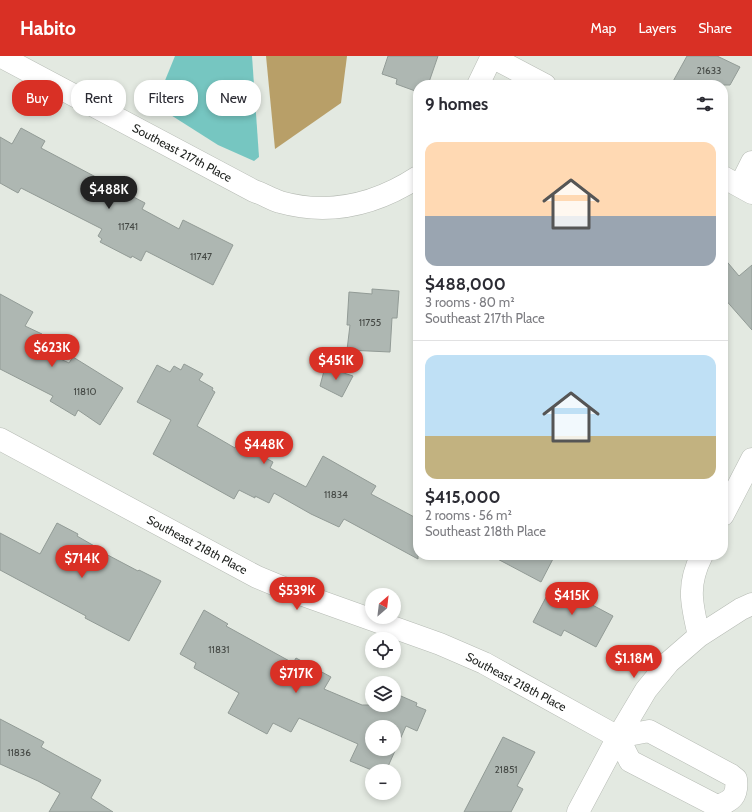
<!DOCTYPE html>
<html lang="en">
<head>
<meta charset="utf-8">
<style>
  :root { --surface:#fff; --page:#f2f2f3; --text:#2b2b33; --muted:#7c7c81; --line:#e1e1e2; --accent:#d93025 }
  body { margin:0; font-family:Cabin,sans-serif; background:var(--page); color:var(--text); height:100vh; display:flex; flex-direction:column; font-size:15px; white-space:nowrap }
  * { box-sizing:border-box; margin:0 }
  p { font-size:13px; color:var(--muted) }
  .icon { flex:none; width:22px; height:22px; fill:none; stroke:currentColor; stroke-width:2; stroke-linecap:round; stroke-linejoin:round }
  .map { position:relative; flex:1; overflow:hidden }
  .panel { position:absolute; left:413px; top:24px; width:315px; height:480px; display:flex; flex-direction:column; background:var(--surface); border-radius:16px; box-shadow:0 2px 6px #0003 }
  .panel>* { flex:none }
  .hud { position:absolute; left:12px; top:24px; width:341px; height:36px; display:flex; gap:8px }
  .needle { width:26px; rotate:28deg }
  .fabs { position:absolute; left:365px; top:532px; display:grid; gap:8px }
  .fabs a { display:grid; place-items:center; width:36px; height:36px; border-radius:50%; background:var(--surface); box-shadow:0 2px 6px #0003; font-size:20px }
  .price { position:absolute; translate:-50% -34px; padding:0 9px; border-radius:14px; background:var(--accent); color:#fff; font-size:13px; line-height:26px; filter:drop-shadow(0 1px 2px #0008) }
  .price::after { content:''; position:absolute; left:50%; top:24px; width:12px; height:9px; margin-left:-6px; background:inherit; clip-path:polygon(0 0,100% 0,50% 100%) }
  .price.on { background:#222; color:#fff }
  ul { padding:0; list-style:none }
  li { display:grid; align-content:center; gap:8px; height:212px; padding:0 12px }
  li+li { border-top:1px solid var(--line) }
  li span { display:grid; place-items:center; height:124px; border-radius:12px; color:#555 }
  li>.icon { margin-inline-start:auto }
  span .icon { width:72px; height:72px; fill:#fffc; stroke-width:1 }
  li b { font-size:17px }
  h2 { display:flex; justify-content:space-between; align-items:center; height:48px; padding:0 12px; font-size:17px }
  .tag { padding:0 14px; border-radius:16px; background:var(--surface); box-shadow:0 2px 6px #0003; font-size:14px; line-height:36px }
  .tag.on { background:var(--accent); color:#fff }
  header { display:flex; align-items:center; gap:24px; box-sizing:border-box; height:56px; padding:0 20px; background:var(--accent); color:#fff }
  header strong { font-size:19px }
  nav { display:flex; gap:22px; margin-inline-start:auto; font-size:14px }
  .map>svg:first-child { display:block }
  .forest { fill:#b89f68 }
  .water { fill:#76c6c1 }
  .building { fill:#aeb7b2; stroke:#929b96; fill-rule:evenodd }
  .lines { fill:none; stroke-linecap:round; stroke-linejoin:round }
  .minor-casing { stroke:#b6bbb4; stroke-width:23 }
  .minor { stroke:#fff; stroke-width:22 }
  .labels { text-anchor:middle; stroke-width:3; stroke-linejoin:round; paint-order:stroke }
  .number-label { font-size:10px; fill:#444844 }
  .street-label { font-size:12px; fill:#202320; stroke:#fff }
</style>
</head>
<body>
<header>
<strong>Habito</strong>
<nav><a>Map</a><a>Layers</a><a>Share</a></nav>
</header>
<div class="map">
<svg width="752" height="756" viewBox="0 0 752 756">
  <rect width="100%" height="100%" fill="#e3e9e1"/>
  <!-- forest -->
  <path class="forest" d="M 266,0 L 347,0 L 341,47 L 275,93 Z"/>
  <!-- water -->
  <path class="water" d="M 175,0 L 252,0 L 259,101 L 254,105 L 218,89 L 155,49 Z"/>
  <!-- building -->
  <path class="building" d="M 388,0 L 438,0 L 428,29 L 418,29 L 418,36 L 396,28 L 397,23 L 382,18 Z
    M 687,0 L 717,0 L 740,11 L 730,29 L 671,29 Z
    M 21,72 L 45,85 L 41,92 L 145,147 L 142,153 L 179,173 L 183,164 L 233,189 L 213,229 L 146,195 L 141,205 L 132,200 L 131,202 L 100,186 L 102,183 L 98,180 L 102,173 L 21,132 L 18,137 L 0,127 L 0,81 L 12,88 Z
    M 723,201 L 739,220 L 752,209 L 752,274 L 723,241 Z
    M 372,233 L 399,235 L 397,262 L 392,262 L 390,296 L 347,294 L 350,269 L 347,269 L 349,236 L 372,238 Z
    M 0,238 L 33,256 L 25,270 L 42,278 L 35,291 L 69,307 L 73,301 L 123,332 L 100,369 L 78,354 L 75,360 L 50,345 L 53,340 L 0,313 Z
    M 184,308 L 203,318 L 199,324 L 213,332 L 212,334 L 215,336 L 197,370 L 235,392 L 237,387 L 273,406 L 270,412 L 306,431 L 323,400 L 376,430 L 371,438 L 418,463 L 418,503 L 344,463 L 339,471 L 311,458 L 274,437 L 269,447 L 255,440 L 255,442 L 239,434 L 234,443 L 153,398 L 171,364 L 137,346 L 157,309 L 170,316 L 174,310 L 181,314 Z
    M 325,311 L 353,320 L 342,341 L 320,330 Z
    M 57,467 L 78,478 L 77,480 L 103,495 L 102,496 L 138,515 L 139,514 L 161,525 L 129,585 L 85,562 L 86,560 L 0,514 L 0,477 L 40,498 Z
    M 490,499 L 555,499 L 541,526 Z
    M 553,528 L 613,560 L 596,591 L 564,574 L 561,580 L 533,566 Z
    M 204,554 L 228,568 L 226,570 L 293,607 L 296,602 L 331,621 L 324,633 L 362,649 L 394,649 L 394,637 L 417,647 L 416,650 L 426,654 L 417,675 L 406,670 L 386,715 L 374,715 L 350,705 L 358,688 L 299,662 L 291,676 L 273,667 L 267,678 L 228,657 L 239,637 L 194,612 L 196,607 L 180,598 ZM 372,671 L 394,671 L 394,693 L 372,693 Z
    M 0,663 L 44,686 L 41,691 L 101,724 L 91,742 L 113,756 L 49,756 L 60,737 L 38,725 L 0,708 Z
    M 503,681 L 535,696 L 517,730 L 523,733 L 511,756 L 464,756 Z"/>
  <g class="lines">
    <!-- minor casing -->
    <g class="minor-casing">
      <path id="minor" d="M 0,0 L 254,135 C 263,138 271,143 280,146 C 330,160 375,149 418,121
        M 492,1 L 545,29
        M 478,29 L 492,0
        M 723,121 L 752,137
        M 740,130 L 752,106
        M 0,383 L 257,521 L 286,533 L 440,588 L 484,607 L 618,681
        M 723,459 L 752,403
        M 699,580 C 692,549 686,530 702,499
        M 649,675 L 731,719 L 736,723 C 738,740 732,745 717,750 L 630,705 L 618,681 Z
        M 578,756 L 618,681 L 646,634 L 669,606 L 699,580 L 741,553 L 752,548"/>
    </g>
    <!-- minor -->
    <use href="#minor" class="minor"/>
  </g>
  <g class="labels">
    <!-- number labels -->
    <g class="number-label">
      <text x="709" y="18">21633</text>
      <text x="128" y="174">11741</text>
      <text x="201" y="204">11747</text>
      <text x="370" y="270">11755</text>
      <text x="85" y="339">11810</text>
      <text x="336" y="442">11834</text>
      <text x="219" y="597">11831</text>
      <text x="19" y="700">11836</text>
      <text x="506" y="717">21851</text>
    </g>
    <!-- street labels -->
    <g class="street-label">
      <text transform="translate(182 97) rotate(28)" y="4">Southeast 217th Place</text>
      <text transform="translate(197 489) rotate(28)" y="4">Southeast 218th Place</text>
      <text transform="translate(516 626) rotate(28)" y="4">Southeast 218th Place</text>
    </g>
  </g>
</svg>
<div class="fabs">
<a><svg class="needle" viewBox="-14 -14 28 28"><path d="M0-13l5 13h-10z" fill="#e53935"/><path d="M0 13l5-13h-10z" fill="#7c7c81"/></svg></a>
<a><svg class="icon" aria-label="locate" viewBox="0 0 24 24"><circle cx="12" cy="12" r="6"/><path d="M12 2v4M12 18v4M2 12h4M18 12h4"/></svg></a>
<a><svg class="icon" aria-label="layers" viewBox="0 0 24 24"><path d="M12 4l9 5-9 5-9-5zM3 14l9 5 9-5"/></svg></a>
<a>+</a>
<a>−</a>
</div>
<b class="price on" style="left:109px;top:154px">$488K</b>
<b class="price" style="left:52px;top:312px">$623K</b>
<b class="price" style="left:336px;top:325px">$451K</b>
<b class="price" style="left:264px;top:409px">$448K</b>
<b class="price" style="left:82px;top:523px">$714K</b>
<b class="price" style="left:297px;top:555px">$539K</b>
<b class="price" style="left:572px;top:560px">$415K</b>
<b class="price" style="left:634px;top:623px">$1.18M</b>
<b class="price" style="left:296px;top:638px">$717K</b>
<div class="hud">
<a class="tag on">Buy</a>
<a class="tag">Rent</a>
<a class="tag">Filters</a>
<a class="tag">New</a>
</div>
<section class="panel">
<h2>9 homes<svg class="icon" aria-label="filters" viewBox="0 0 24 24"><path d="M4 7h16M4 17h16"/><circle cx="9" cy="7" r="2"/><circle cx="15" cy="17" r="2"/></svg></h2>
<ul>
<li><span style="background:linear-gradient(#ffd9b3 60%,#9aa5b1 0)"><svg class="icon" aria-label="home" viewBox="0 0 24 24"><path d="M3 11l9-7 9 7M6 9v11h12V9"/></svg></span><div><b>$488,000</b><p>3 rooms · 80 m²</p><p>Southeast 217th Place</p></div></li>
<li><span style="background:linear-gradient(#bfe0f5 65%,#c2b280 0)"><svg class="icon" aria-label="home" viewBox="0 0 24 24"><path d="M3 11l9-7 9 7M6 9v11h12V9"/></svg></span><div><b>$415,000</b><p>2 rooms · 56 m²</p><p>Southeast 218th Place</p></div></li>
</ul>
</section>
</div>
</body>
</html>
